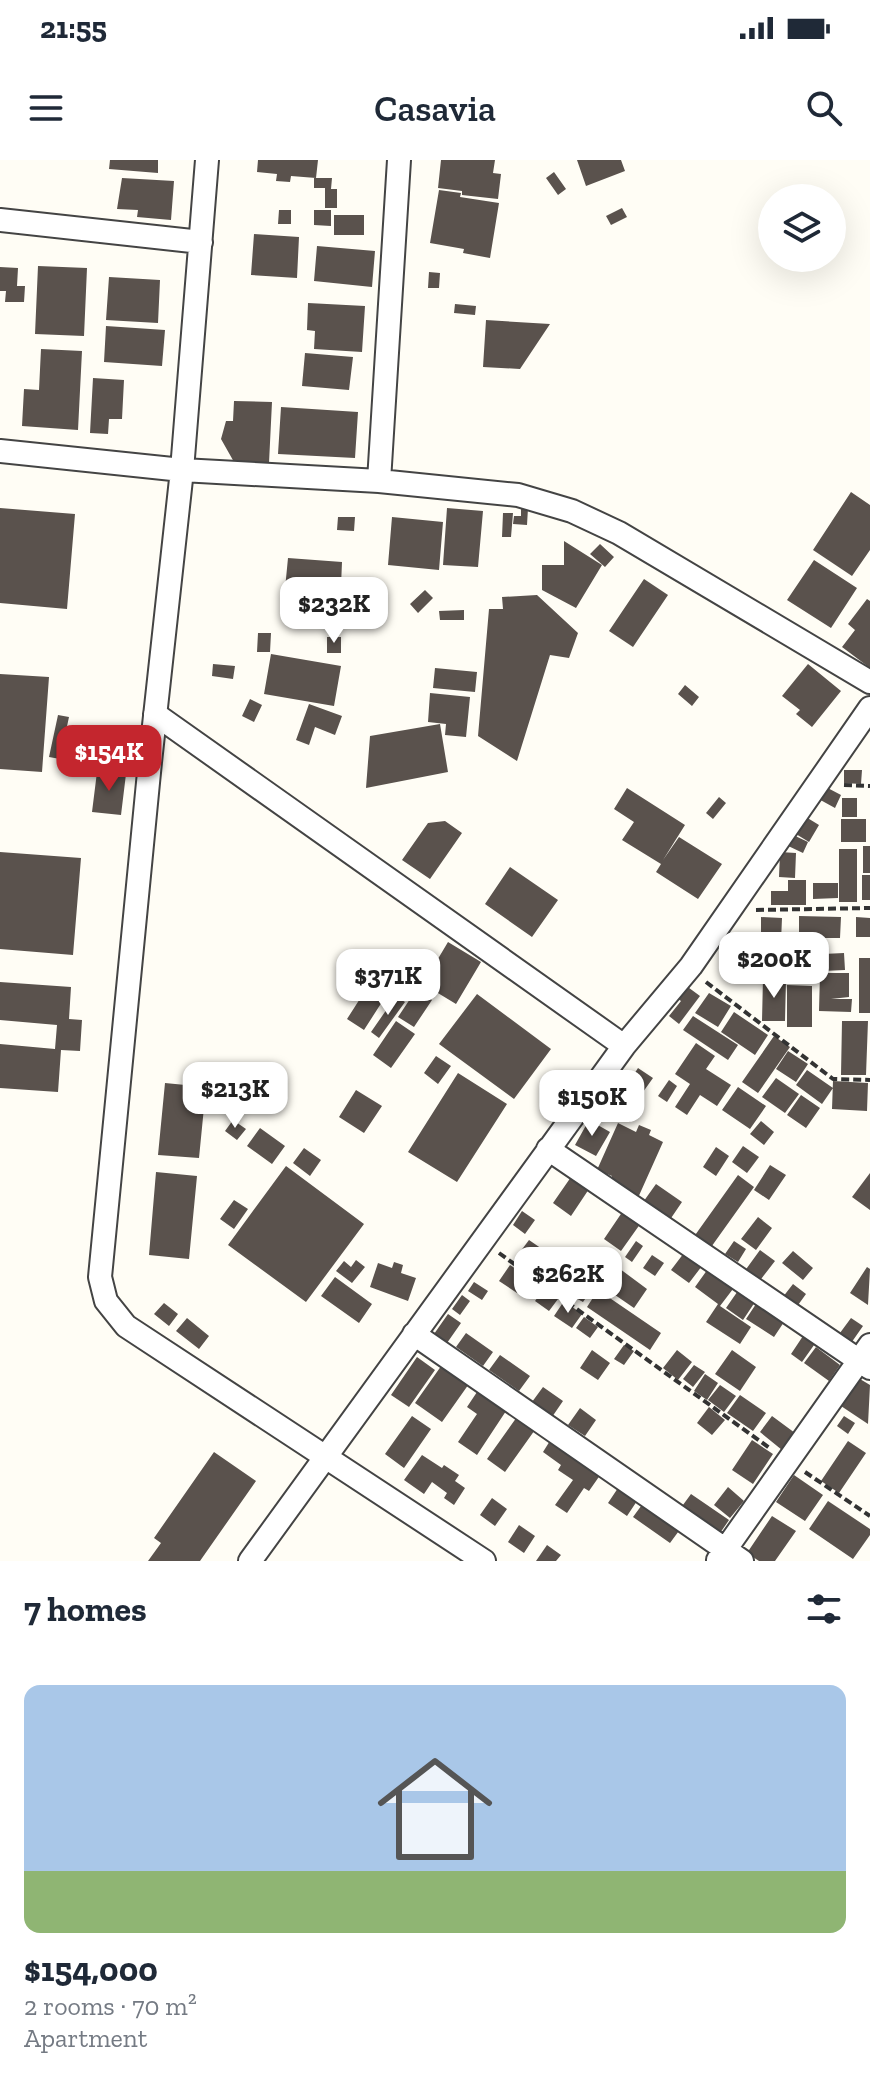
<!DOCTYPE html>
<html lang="en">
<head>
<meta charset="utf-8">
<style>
  :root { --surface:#fff; --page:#f6f6f7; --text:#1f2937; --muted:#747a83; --accent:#c4262e }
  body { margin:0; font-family:"Zilla Slab",serif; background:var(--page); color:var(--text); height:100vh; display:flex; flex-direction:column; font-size:30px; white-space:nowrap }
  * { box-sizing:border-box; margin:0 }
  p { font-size:26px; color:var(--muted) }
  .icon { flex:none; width:44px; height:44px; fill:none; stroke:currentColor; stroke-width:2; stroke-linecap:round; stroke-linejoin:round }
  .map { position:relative; height:1401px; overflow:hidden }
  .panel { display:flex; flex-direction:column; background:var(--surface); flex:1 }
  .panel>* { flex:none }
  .tools { position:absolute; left:758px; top:24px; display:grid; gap:16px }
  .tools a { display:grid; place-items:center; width:88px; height:88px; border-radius:50%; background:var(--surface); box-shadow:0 8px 32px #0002; font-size:40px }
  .price { position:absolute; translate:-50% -68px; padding:0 18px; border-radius:16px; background:#fff; color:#222; font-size:26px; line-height:52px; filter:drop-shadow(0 2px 4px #0008) }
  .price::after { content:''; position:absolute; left:50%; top:48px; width:24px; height:18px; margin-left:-12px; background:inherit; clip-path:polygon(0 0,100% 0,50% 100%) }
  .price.active { background:var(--accent); color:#fff }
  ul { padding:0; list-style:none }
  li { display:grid; align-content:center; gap:16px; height:424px; padding:0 24px }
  li span { display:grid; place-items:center; height:248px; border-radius:16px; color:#555 }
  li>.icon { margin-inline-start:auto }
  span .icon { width:144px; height:144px; fill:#fffc; stroke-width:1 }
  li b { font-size:34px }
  h2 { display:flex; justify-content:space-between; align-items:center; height:96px; padding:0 24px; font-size:34px }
  .status { display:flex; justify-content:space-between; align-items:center; height:56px; padding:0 40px; background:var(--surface); direction:ltr }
  .status svg { height:22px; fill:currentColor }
  header { display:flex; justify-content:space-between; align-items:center; height:104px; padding:0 24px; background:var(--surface); font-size:36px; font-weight:600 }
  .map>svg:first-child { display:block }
  .building { fill:#5a524d }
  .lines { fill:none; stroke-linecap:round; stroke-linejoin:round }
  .minor-casing { stroke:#444; stroke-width:26 }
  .path { stroke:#333; stroke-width:4; stroke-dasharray:8 4; stroke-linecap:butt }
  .minor { stroke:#fff; stroke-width:22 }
</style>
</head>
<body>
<div class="status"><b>21:55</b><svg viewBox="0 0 49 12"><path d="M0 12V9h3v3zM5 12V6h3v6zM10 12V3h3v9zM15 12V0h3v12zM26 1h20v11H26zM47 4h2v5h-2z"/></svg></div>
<header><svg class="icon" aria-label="menu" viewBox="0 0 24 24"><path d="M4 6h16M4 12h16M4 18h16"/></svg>Casavia<svg class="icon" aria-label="search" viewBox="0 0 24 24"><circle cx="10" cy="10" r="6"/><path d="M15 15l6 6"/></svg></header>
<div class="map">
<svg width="870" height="1401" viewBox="0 0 870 1401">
  <rect width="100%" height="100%" fill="#fffdf5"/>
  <!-- building -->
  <path class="building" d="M 110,0 L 158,0 L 158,13 L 109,9 Z
    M 258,0 L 318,0 L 316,18 L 291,16 L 290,22 L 276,21 L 277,14 L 257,12 Z
    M 441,0 L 495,0 L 493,13 L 501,14 L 498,39 L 462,35 L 462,31 L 438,28 Z
    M 577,0 L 621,0 L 625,11 L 586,26 Z
    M 554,12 L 566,29 L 558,35 L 546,18 Z
    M 122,18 L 174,21 L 171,60 L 137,57 L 138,50 L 117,49 Z
    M 314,18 L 332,18 L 331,29 L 337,29 L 337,48 L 325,48 L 325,28 L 314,28 Z
    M 439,30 L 461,33 L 460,37 L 499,43 L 490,98 L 463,93 L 464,89 L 430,83 Z
    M 622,48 L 627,57 L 611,65 L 606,56 Z
    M 279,50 L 291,50 L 291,64 L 278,64 Z
    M 314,50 L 331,50 L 331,66 L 314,65 Z
    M 334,55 L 364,55 L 364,75 L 334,75 Z
    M 254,74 L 299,77 L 297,118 L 251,115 Z
    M 317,86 L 375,91 L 372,127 L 314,121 Z
    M 38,106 L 87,108 L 84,176 L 35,174 Z
    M 0,107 L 18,108 L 17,126 L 25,126 L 24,142 L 5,142 L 6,131 L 0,131 Z
    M 429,112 L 440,113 L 439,128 L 428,128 Z
    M 109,117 L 160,120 L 158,163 L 106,160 Z
    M 308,143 L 365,146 L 362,192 L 314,189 L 315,171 L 307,170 Z
    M 455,144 L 476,146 L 475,155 L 454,153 Z
    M 486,160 L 550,164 L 520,209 L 483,207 Z
    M 106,166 L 165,170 L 162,206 L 104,202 Z
    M 41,189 L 82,191 L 78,270 L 22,266 L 24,229 L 39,230 Z
    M 305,193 L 353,197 L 349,230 L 302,226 Z
    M 93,218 L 124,220 L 122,259 L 109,259 L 108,274 L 90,273 Z
    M 234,241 L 272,242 L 269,303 L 234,302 L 221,279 L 226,261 L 233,261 Z
    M 281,247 L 358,252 L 355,298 L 278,294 Z
    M 851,332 L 870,345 L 870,390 L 852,416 L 813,390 Z
    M 0,348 L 75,354 L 67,449 L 0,443 Z
    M 447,348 L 483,351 L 478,407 L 443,405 Z
    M 521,348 L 528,348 L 527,365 L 513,364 L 514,356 L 521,356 Z
    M 503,353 L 513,353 L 511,377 L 502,377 Z
    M 338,357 L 355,357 L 354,371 L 337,370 Z
    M 392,357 L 443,362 L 439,410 L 388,405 Z
    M 564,381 L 602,405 L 576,448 L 542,430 L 542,405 L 564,405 Z
    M 600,384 L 614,397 L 605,407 L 590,394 Z
    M 288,398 L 342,402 L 341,426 L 330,425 L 329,442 L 284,439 Z
    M 814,400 L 857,428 L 831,468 L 787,440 Z
    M 644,419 L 668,435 L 633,487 L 609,471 Z
    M 425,430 L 433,438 L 418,453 L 410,444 Z
    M 537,435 L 578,473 L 569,498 L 550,495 L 517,601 L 478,576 L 489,449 L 503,449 L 502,437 Z
    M 867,439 L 870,441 L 870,508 L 842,487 L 855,470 L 848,464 Z
    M 464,450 L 464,460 L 440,460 L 439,451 Z
    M 258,473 L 271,473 L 270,492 L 257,492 Z
    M 327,477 L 341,477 L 341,493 L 327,493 Z
    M 271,494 L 341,506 L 334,546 L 264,534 Z
    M 213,504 L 235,506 L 233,519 L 212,516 Z
    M 808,504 L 841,531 L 812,567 L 796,554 L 800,550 L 782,536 Z
    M 435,508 L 477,512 L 475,532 L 433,528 Z
    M 0,514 L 49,517 L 42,612 L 0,609 Z
    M 685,525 L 699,537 L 692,546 L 678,534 Z
    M 430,533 L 470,537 L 466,577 L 445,575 L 446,564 L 428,562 Z
    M 250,539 L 262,545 L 254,562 L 242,556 Z
    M 309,544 L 342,556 L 335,575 L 315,567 L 309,585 L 296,580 Z
    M 58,555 L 69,557 L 60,599 L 49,597 Z
    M 440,564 L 448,612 L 366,628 L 370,576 Z
    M 844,610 L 862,610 L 861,624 L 844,623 Z
    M 97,612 L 126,614 L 121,655 L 92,652 Z
    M 822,625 L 841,635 L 835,648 L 815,637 Z
    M 627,628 L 685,665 L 663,700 L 679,677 L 722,704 L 698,739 L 656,712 L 661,704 L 622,680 L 634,662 L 614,649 Z
    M 719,637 L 726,643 L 713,659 L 706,653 Z
    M 842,638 L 857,638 L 857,657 L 842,657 Z
    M 801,654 L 819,665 L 809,682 L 791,671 Z
    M 841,659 L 866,659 L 866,682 L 841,682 Z
    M 445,661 L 462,673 L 430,719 L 402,700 L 428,663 Z
    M 789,673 L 808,682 L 803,693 L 784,684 Z
    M 863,686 L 870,686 L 870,713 L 863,713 Z
    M 839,689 L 857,689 L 857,742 L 839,742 Z
    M 0,692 L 81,698 L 73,795 L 0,789 Z
    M 780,692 L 796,693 L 795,718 L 779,717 Z
    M 510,707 L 558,740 L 532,777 L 485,744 Z
    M 862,715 L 870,715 L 870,740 L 862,740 Z
    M 788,720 L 806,720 L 806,745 L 771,745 L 771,731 L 788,731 Z
    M 813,723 L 838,723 L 838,738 L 813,739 Z
    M 799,756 L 841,757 L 840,778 L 799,778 Z
    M 761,757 L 782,758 L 781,782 L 761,781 Z
    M 856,757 L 870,758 L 870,777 L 856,777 Z
    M 448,782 L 481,802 L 456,844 L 423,824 Z
    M 740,782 L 762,782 L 761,795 L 739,794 Z
    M 844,793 L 845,810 L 823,811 L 823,794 Z
    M 760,798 L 784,798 L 784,817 L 760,817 Z
    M 859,798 L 870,798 L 870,853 L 859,853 Z
    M 820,813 L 849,813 L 849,837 L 831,839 L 852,839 L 851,852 L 819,851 Z
    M 763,818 L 786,819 L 785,861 L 762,861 Z
    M 372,820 L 389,831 L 364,870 L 347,859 Z
    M 0,822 L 71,827 L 69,859 L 82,860 L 80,891 L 61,890 L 58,932 L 0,928 L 0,884 L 55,889 L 57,865 L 0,860 Z
    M 681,822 L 700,836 L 679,864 L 669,856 L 681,841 L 671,834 Z
    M 787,825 L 812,826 L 812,867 L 787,867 Z
    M 416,830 L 432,840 L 414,867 L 398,857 Z
    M 709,833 L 731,846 L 718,867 L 695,853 Z
    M 477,834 L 551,889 L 514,939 L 439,884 Z
    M 396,836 L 405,842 L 379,878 L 371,872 Z
    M 734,852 L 768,875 L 755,895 L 721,872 Z
    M 693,856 L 738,885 L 728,900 L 683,870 Z
    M 396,861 L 415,874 L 391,908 L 373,895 Z
    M 842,861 L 868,861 L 866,915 L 841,915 Z
    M 774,876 L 790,887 L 758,933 L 742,922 Z
    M 696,883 L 715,896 L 706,909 L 731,925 L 717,946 L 700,935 L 687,955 L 675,947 L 690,924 L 675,914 Z
    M 788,891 L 808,904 L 796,922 L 776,909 Z
    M 436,896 L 451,906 L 438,924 L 424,913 Z
    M 638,908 L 653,918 L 643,932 L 629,922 Z
    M 807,910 L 833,928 L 822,944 L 796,925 Z
    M 458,913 L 507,944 L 457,1022 L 408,992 Z
    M 776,918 L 799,934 L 785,953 L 762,937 Z
    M 669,920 L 677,926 L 667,942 L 658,936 Z
    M 833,921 L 868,923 L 867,951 L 832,949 Z
    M 165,923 L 206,927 L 199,998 L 158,995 Z
    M 738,927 L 766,946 L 750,969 L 722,950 Z
    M 356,930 L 382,946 L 364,973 L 339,957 Z
    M 625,931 L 640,937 L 630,962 L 615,957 Z
    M 801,935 L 820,948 L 806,968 L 787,955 Z
    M 605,938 L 615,948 L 601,961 L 591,952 Z
    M 233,960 L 246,969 L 237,980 L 225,971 Z
    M 589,960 L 610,972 L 596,996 L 575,985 Z
    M 761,961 L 774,972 L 764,985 L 750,974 Z
    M 618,963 L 636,972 L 639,965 L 651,970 L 649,975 L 663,982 L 637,1040 L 607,1027 L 612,1016 L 597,1010 Z
    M 260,968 L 285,986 L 272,1004 L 247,986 Z
    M 743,986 L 759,997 L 747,1013 L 732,1002 Z
    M 716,987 L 729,996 L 716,1016 L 703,1007 Z
    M 304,988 L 321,1000 L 310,1016 L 293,1003 Z
    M 770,1005 L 786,1015 L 769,1040 L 754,1030 Z
    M 286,1006 L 364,1064 L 306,1142 L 228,1085 Z
    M 156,1012 L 197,1016 L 189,1099 L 149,1095 Z
    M 870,1013 L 870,1050 L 852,1037 Z
    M 738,1015 L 754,1027 L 709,1090 L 693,1078 Z
    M 571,1017 L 589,1029 L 571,1056 L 553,1043 Z
    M 656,1024 L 682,1042 L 667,1064 L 641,1045 Z
    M 234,1040 L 248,1049 L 234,1069 L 220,1059 Z
    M 625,1048 L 643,1060 L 621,1091 L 604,1079 Z
    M 522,1051 L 535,1060 L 525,1074 L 513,1065 Z
    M 758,1057 L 772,1068 L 756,1090 L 741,1079 Z
    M 529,1080 L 545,1091 L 542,1096 L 560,1108 L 549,1123 L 517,1096 Z
    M 636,1081 L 643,1086 L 632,1102 L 625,1097 Z
    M 734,1081 L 746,1089 L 738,1102 L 725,1094 Z
    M 687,1089 L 705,1102 L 689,1123 L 671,1110 Z
    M 760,1090 L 775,1101 L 758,1123 L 744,1112 Z
    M 793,1091 L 813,1108 L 803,1120 L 782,1103 Z
    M 593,1092 L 610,1103 L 583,1142 L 550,1124 L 564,1104 L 578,1114 Z
    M 652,1095 L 664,1103 L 655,1116 L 643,1108 Z
    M 356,1100 L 365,1107 L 352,1123 L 336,1111 L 344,1101 L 351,1107 Z
    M 394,1102 L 403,1105 L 401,1113 L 416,1118 L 408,1141 L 370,1127 L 378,1103 L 392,1108 Z
    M 510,1105 L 528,1117 L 517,1133 L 499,1121 Z
    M 616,1106 L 647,1129 L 634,1148 L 602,1126 Z
    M 710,1106 L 736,1125 L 720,1146 L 751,1167 L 740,1184 L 706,1162 L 718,1144 L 695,1127 Z
    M 867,1107 L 870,1109 L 868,1145 L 850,1133 Z
    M 335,1117 L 372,1144 L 359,1163 L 321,1136 Z
    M 474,1122 L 488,1131 L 482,1140 L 468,1131 Z
    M 793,1124 L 806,1134 L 793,1152 L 779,1142 Z
    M 742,1125 L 759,1136 L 743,1160 L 726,1148 Z
    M 544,1129 L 558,1139 L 549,1151 L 535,1141 Z
    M 598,1130 L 661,1173 L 650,1190 L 587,1147 Z
    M 462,1135 L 470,1141 L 460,1155 L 452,1149 Z
    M 760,1138 L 788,1156 L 774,1177 L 746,1159 Z
    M 564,1141 L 582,1154 L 572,1168 L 554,1156 Z
    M 164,1143 L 178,1154 L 169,1166 L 154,1154 Z
    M 448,1154 L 461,1163 L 447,1183 L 434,1174 Z
    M 584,1157 L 598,1167 L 590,1178 L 576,1168 Z
    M 187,1158 L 209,1176 L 199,1189 L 176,1171 Z
    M 851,1158 L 863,1166 L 849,1186 L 837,1177 Z
    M 807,1170 L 819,1178 L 802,1202 L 791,1194 Z
    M 466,1173 L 493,1192 L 483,1206 L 456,1187 Z
    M 624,1185 L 634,1191 L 624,1205 L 614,1199 Z
    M 816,1187 L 840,1205 L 829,1221 L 804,1203 Z
    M 592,1190 L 610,1203 L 598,1220 L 580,1208 Z
    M 677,1190 L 692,1202 L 678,1220 L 663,1208 Z
    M 732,1190 L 756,1207 L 740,1231 L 715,1214 Z
    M 500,1195 L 530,1216 L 519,1231 L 489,1210 Z
    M 417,1197 L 435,1210 L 409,1247 L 391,1235 Z
    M 444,1202 L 471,1221 L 442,1262 L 415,1243 Z
    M 694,1205 L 705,1212 L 693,1227 L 683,1219 Z
    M 705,1214 L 718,1223 L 707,1240 L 694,1231 Z
    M 860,1219 L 870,1225 L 868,1264 L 841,1246 Z
    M 720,1225 L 736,1236 L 724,1252 L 708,1240 Z
    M 543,1227 L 563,1241 L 552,1257 L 532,1242 Z
    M 479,1229 L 508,1248 L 477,1295 L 458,1282 L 477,1254 L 467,1247 Z
    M 740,1235 L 766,1253 L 753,1271 L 727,1253 Z
    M 709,1247 L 725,1260 L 712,1275 L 697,1263 Z
    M 580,1248 L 596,1260 L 585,1276 L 568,1265 Z
    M 519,1254 L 537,1267 L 505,1312 L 487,1299 Z
    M 412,1256 L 431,1269 L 404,1308 L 385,1294 Z
    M 772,1256 L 795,1273 L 782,1290 L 760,1272 Z
    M 844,1256 L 855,1263 L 848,1274 L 837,1266 Z
    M 553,1276 L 603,1311 L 589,1331 L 584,1328 L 567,1353 L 555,1345 L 573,1320 L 558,1310 L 561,1305 L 543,1292 Z
    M 752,1280 L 773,1294 L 753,1324 L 732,1310 Z
    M 848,1281 L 866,1293 L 839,1333 L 821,1321 Z
    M 214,1292 L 256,1321 L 200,1401 L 148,1401 L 161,1383 L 154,1378 Z
    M 422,1295 L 442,1308 L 444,1305 L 459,1315 L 455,1321 L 465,1328 L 454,1345 L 444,1338 L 447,1333 L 432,1322 L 424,1334 L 404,1320 Z
    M 794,1315 L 823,1335 L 805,1361 L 776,1342 Z
    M 622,1322 L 641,1335 L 627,1356 L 608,1343 Z
    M 728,1327 L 744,1341 L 730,1358 L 714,1345 Z
    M 691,1334 L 729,1360 L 718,1376 L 680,1349 Z
    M 492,1338 L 507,1349 L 495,1366 L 480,1355 Z
    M 647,1338 L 684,1364 L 670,1383 L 633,1357 Z
    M 828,1341 L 870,1369 L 870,1375 L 853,1399 L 809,1369 Z
    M 772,1356 L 796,1371 L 775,1401 L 759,1401 L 747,1393 Z
    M 519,1365 L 535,1376 L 524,1393 L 508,1382 Z
    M 547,1385 L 561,1395 L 556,1401 L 536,1401 Z"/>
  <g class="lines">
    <!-- minor casing -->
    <g class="minor-casing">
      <path id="minor" d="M 207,0 L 182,310 L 150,602 L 100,1117 L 106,1141 L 126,1166 L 484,1401
        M 0,60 L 201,82
        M 0,291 L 182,310 L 379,321 L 518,335 L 572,351 L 619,373 L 870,522
        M 379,321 L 399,0
        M 155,554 L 624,886
        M 548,989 L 870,1208
        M 414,1174 L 742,1401
        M 718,1400 L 870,1185
        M 250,1401 L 624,886 L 691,806 L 870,548"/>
    </g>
    <!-- path -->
    <path class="path" d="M 844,625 L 870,626
      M 756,750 L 870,748
      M 706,822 L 833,919 L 870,920
      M 499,1093 L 771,1289
      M 805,1312 L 870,1356"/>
    <!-- minor -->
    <use href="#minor" class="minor"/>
  </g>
</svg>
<div class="tools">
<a><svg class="icon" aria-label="layers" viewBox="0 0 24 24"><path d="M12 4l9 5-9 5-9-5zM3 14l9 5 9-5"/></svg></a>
</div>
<b class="price" style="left:334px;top:485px">$232K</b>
<b class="price active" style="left:109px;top:633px">$154K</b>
<b class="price" style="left:774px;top:840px">$200K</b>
<b class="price" style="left:388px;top:857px">$371K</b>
<b class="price" style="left:235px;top:970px">$213K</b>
<b class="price" style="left:592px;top:978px">$150K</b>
<b class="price" style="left:568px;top:1155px">$262K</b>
</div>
<section class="panel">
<h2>7 homes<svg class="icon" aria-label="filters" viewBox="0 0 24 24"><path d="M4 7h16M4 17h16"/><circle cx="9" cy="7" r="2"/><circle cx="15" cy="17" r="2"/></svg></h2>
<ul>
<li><span style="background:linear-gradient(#a9c7e8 75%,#8fb573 0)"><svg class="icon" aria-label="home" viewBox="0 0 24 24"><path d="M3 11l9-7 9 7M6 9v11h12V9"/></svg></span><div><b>$154,000</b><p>2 rooms · 70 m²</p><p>Apartment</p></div></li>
</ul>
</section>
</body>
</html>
